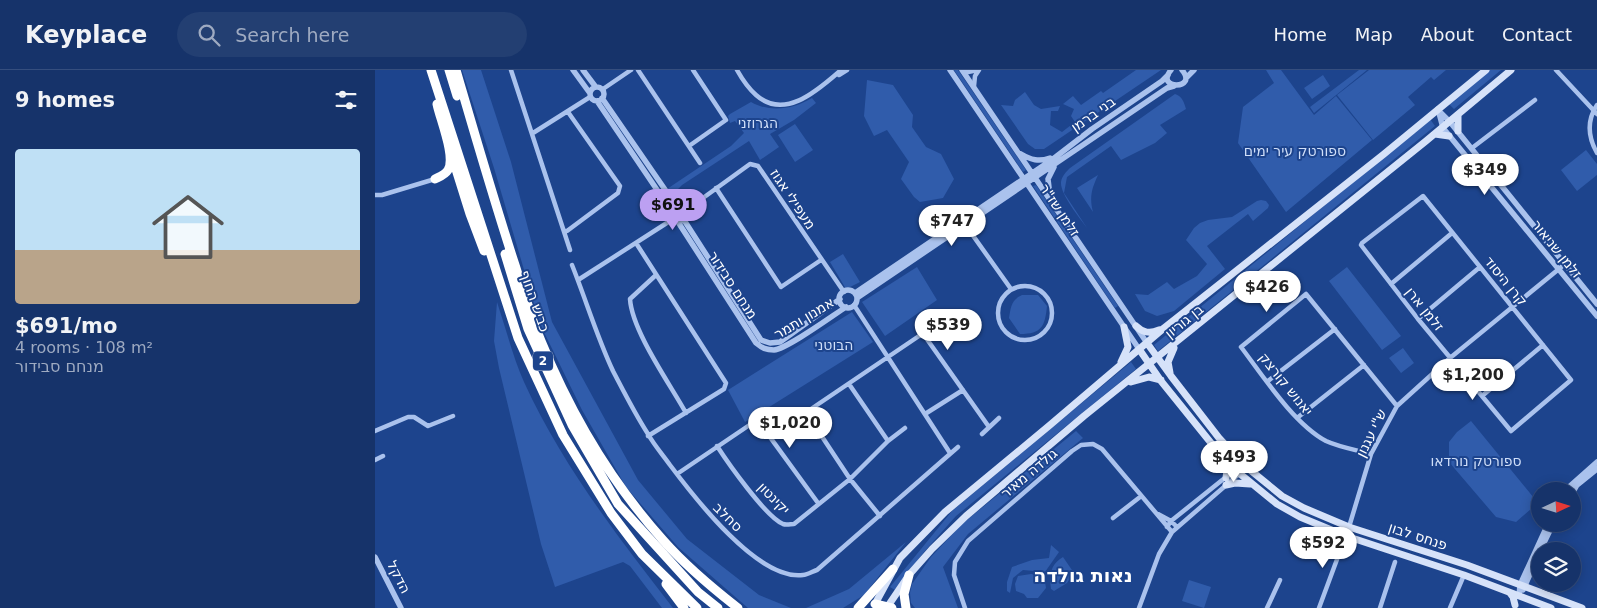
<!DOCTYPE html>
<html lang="en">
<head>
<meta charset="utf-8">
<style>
  :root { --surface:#16336a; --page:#233f72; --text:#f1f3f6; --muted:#9eaac1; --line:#354e7e; --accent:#bca0f2 }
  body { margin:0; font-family:"DejaVu Sans",Heebo,sans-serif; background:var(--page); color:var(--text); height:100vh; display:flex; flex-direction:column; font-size:19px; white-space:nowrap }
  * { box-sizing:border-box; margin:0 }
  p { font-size:16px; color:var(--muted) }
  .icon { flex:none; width:28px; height:28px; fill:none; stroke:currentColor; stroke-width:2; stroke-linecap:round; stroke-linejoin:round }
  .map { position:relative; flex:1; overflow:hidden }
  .sheet { display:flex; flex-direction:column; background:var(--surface); width:375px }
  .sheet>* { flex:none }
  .needle { width:32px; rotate:86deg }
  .controls { position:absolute; left:1156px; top:412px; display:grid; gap:10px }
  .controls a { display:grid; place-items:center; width:50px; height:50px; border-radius:50%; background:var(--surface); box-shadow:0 2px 12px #0003,0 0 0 1px var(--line); font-size:25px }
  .price { position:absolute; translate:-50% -42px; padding:0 11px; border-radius:18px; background:#fff; color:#222; font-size:16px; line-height:32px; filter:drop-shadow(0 1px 2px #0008) }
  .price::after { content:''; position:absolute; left:50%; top:30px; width:15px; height:11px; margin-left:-8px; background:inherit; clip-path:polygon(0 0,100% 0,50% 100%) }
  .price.current { background:var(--accent); color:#111 }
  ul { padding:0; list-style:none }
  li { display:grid; align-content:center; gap:10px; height:265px; padding:0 15px }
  li span { display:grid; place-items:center; height:155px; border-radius:5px; color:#555 }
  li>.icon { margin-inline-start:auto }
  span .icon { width:90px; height:90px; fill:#fffc; stroke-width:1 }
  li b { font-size:21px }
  h2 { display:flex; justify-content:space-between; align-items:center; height:60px; padding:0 15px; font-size:21px }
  header { display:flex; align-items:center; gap:30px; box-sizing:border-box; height:70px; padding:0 25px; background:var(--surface); border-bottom:1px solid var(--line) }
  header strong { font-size:24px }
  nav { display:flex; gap:28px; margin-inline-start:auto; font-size:18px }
  .search { width:350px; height:45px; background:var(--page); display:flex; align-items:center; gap:12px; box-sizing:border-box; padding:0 18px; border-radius:28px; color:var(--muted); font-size:19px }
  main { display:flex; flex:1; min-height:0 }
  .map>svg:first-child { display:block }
  .green { fill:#305cab }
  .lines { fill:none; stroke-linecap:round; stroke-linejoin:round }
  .minor { stroke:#aac2ed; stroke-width:4.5 }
  .tertiary { stroke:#aac2ed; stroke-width:5.5 }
  .secondary { stroke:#d6e2f9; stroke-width:7 }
  .motorway { stroke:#fff; stroke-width:9 }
  .labels { text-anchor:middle; stroke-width:4; stroke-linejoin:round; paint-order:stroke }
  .shield { fill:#1d448d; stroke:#bbc7dd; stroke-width:1 }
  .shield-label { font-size:12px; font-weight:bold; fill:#fff }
  .street-label { font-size:14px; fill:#fff; stroke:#1d448d }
  .park-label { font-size:14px; fill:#d0dff9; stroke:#1d448d }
  .district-label { font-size:19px; font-weight:bold; fill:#fff; stroke:#1d448d }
</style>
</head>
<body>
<header>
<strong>Keyplace</strong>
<div class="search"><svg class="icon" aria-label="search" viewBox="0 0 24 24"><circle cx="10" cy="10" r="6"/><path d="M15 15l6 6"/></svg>Search here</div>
<nav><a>Home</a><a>Map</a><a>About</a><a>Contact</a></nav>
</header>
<main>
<section class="sheet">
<h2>9 homes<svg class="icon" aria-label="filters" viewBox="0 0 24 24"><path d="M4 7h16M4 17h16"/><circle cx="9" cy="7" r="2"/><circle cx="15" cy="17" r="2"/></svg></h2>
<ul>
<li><span style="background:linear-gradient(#bfe0f5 65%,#b9a48a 0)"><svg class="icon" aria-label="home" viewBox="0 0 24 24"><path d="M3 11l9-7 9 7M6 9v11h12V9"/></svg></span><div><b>$691/mo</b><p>4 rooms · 108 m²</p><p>מנחם סבידור</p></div></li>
</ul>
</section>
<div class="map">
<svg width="1222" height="538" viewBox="0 0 1222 538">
  <rect width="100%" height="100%" fill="#1d448d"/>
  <!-- green -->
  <path class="green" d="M 87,0 L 106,0 L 136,92 L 177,252 L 263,410 L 312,469 L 384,525 L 416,538 L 373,538 L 303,477 L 251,417 L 207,340 L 165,254 L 119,98 Z
    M 579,0 L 583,0 L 651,100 L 648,102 Z
    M 761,0 L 786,0 L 669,79 L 660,79 L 653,74 L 626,35 L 638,36 L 640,30 L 650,22 L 659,35 L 666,39 L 685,36 L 683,41 L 676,41 L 675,55 L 687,62 L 700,52 L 696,46 L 699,39 L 688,34 L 698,26 L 706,35 L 726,21 L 728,23 Z
    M 891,0 L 906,0 L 939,45 L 961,26 L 997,70 L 911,142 L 863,73 L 868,37 L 899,13 Z
    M 984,0 L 992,0 L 939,43 L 935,37 Z
    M 994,0 L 1071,0 L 1059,10 L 1056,7 L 1033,27 L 1040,35 L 998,70 L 962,25 Z
    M 1114,0 L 1126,0 L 1079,39 L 1074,34 Z
    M 948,5 L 955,16 L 937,29 L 929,18 Z
    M 492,10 L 518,15 L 538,45 L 537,57 L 551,77 L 566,84 L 579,109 L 568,128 L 545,132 L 539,127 L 526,109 L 534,92 L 512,60 L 499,66 L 489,46 Z
    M 800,24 C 807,26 809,32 811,39 L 785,55 L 792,63 L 780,73 L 746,90 L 736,76 L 692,107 L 689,123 L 712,158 C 705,148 685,124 686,112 C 687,106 691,102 695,98 Z
    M 437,28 L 441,33 L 419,50 L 395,64 L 404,77 L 385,90 L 374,71 L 307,115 L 295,127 L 292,119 L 356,76 L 369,63 L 360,51 L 355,53 L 353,46 L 355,44 L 376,32 C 395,43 419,39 437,28 Z
    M 1055,49 L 1060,56 L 783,281 L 779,275 Z
    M 420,54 L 438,80 L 420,92 L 403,65 Z
    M 1211,80 L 1222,94 L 1222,105 L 1202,121 L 1186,100 Z
    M 723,105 C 717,118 714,127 718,142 L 702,118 Z
    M 661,115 L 743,236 L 740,238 L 658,116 Z
    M 886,130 L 891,131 L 894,135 L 893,138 L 878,151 L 873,144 L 832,176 L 850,199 L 799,241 L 782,246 L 770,241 L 760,224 L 773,225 L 792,212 L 799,219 L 822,206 L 832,194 L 811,170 L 819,158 L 825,153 L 833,150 L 857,147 L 882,131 Z
    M 468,184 L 485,212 L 471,219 L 455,192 Z
    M 542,197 L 562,230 L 510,266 L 487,232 Z
    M 972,197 L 1026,266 L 1007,280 L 954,211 Z
    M 647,225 L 663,225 L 672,236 C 670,256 667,264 645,264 L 634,248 C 636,237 636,230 647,225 Z
    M 122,232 C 131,259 138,287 149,312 C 187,395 243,467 298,538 L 287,538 L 255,496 L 248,492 L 180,517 L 166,474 L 124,298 L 119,271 Z
    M 477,242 L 498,272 L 370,352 L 353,320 Z
    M 1028,278 L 1039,293 L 1026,303 L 1014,288 Z
    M 756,292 L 761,299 L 581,446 L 549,482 L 520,520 L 515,517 L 577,441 Z
    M 1096,351 L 1163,433 L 1141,452 L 1121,447 L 1074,392 L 1074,372 L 1082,362 Z
    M 701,361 L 708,368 L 593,464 L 568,497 L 583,538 L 540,538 L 536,533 L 535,523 L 537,514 L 556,487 L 587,454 Z
    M 531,472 L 489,525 L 468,538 L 431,538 L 474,519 Z
    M 676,475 L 684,482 L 670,502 L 648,500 L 638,508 L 635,523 L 632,521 L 632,512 L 637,497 L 657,490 L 674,488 Z
    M 688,487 L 699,503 L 692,513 L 679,521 L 676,519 C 674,505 675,495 688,487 Z
    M 656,504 L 669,506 L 671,518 L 663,528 L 652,528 L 649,524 L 641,521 L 640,514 L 643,506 Z
    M 814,510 L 836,517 L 829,538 L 807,531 Z"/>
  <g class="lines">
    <!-- minor -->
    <path class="minor" d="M 136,0 L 195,180
      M 263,0 L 325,93
      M 362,0 C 367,9 373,18 381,25 C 410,51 444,19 466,0
      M 588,0 L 593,2 L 603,0
      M 1181,0 L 1222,44
      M 464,5 L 472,0
      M 599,16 L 600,6 L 604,0
      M 228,19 L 256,0
      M 1222,35 C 1212,50 1213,67 1222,83
      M 158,63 L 215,27
      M 314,76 L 351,50 L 318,0
      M 1097,78 L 1160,30
      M 341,118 L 406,217 L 446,190
      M 0,125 L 7,125 L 60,109
      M 1048,126 L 1196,310 L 1136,361 L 1043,249 L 986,175 L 987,173 Z
      M 310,141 L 375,94 L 383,96 L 469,222
      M 589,153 L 636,219
      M 189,161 L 192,161 L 243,123 L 245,116 L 193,42
      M 261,173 L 351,313 L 349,319 L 273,366
      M 197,195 C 211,230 222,267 238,301 C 249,322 260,344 273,364 C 279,375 288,385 295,395 C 319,427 383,511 428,505 C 433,505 438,501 442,500 L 583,377
      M 281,205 L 255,229 C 257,261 295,314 311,343
      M 203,210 L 298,149
      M 1016,214 L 1077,163
      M623 243a27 27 0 1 1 54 0a27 27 0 1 1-54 0Z
      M 479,235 L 575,383
      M 1043,249 L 1105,197
      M 893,311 L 960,259
      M 474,314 L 513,371
      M 1107,326 L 1168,275
      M 550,344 L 588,320
      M 922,348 L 989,295
      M 0,361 L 33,347 L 39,347 L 53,356 L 78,346
      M 607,364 L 624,348
      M 342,376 C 353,393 391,447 408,454 C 411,455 416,454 419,454 L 475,409 L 513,371 L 530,358
      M 996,384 C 981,380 964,377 951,371 C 919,354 888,306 866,277 L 931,224 L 1022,336
      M 0,390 L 8,386
      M 302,404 L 376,354 L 384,352 L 443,433
      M 783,444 L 796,451 L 802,457
      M 505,446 L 475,409 L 436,350 L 435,343 L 436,339 L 544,266 L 549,265 L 614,357
      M 738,448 L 765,427
      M 792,457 L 796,451 L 861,399
      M 590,538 L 579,505 L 580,492 L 593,471 L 697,381 L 706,375 L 718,374 L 727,379 L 797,462
      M 764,538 L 784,484 L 797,462 L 864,404 L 869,395
      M 892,538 L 905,510
      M 944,538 L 974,457 L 996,384 L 1022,336 L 1075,288 L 1190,194
      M 1005,538 L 1020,492
      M 1075,538 L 1089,505"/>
    <!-- tertiary -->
    <path class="tertiary" d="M 198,0 L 214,22
      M 208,0 L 220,16
      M 575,0 L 764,279
      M 587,0 L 772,273
      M 796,0 C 779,20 824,20 807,0
      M 811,8 L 819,0
      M215 24a7 7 0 1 1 14 0a7 7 0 1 1-14 0Z
      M 227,28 L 302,137
      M 222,31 L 297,142
      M 1063,39 L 1068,58 L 1222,246
      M 1064,41 L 1075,52 L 1222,234
      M 646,84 C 656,90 664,92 675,88
      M 675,126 L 673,109 L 679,97
      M297 144a7 7 0 1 1 14 0a7 7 0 1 1-14 0Z
      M 309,150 L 386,270 L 395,273 L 405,272 L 465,229
      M 303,152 L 381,273 C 387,278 391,280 399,280 C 412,279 457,246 471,237
      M464 229a9 9 0 1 1 18 0a9 9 0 1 1-18 0Z
      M 480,223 L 678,89 L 717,59 L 787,11 L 793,5
      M 482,228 L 792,18 L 799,16
      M 1192,421 L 1195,416 L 1222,392
      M 1198,422 L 1202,415 L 1222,399
      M 1165,481 L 1178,454
      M 0,487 L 26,538
      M 1148,520 L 1165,482
      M 1144,526 L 1145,515 L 1173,454"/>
    <!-- secondary -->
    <path class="secondary" d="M 1083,61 L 1083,45
      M 1060,64 L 1074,66
      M 761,256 C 768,263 775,264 784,260
      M 772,273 L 796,306 L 844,368 L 869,395 L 907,426 L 929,438 L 974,457 L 1092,495 L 1207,538
      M 764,279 L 786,311 L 853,394 L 902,434 L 925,447 L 971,466 L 1089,505 L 1176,538
      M 746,292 L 753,277 L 749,257
      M 795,303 L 793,292 L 799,278
      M 756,312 L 774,307 L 786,310
      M 851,393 L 852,400 L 851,408
      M 851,415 L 860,413 L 875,414
      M 955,461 L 963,471 L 965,480
      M 1135,523 L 1138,527 L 1140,535
      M 500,534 L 525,488 L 570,442 L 675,355 L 789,258 L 1009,84 L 1111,0
      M 513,536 L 534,505 L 557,479 L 591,446 L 709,346 L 1051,71 L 1136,0"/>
    <!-- motorway -->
    <path class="motorway" d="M 56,0 L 143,268 L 188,365 L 236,443 L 267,484 L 322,538
      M 74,0 L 82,26
      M 81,0 C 100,65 119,131 140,195 C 148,220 156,246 166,271 C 195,342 236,412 288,470 C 310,495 336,517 363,538
      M 74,77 L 95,144 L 109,181
      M 60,109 C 64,107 70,105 73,100 C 81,87 65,49 62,34
      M 130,184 L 153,259 L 197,355 L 243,434 L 323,522 L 343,538
      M 291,514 L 309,538
      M 500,534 L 517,538
      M 483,538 L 518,499
      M 531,538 L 529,524 L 534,505"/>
  </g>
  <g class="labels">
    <!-- shield labels -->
    <rect class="shield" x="158" y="281.5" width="20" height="19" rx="4"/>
    <g class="shield-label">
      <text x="168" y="295">2</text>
    </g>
    <!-- street labels -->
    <g class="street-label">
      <text transform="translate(718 44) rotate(-35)" y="5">בני ברמן</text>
      <text transform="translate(418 129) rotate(56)" y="5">מעפילי אגוז</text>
      <text transform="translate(685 140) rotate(56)" y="5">זלמן שז"ר</text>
      <text transform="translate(1182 179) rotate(51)" y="5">זלמן שניאור</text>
      <text transform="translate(1131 211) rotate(51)" y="5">קרן היסוד</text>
      <text transform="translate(358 215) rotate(57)" y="5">מנחם סבידור</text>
      <text transform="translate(160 231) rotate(71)" y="5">כביש החוף</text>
      <text transform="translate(1050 239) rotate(51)" y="5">זלמן ארן</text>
      <text transform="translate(429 248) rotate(-31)" y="5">אמנון ותמר</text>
      <text transform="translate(809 251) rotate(-39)" y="5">בן גוריון</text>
      <text transform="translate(911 314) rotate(51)" y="5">יאנוש קורצק</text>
      <text transform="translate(996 363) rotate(-64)" y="5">ש"י עגנון</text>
      <text transform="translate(654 403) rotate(-40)" y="5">גולדה מאיר</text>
      <text transform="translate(399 428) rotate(45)" y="5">יקינטון</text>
      <text transform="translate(353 447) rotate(45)" y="5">סחלב</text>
      <text transform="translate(1043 466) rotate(18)" y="5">פנחס לבון</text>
      <text transform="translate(24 507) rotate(63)" y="5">הדקל</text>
    </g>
    <!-- park labels -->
    <g class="park-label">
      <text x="383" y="58">הגרוזני</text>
      <text x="920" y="86">ספורטק עיר ימים</text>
      <text x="459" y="280">הבוטני</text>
      <text x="1101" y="396">ספורטק נורדאו</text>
    </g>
    <!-- district labels -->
    <g class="district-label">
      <text x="708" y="512">נאות גולדה</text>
    </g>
  </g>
</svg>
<div class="controls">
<a><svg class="needle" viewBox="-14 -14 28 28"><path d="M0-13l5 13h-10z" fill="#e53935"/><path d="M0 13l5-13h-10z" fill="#9eaac1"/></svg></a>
<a><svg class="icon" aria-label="layers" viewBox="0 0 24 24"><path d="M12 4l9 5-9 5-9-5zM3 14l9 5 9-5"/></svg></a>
</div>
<b class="price" style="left:1110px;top:126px">$349</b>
<b class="price current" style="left:298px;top:161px">$691</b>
<b class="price" style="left:577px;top:177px">$747</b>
<b class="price" style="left:892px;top:243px">$426</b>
<b class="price" style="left:573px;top:281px">$539</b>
<b class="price" style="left:1098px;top:331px">$1,200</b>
<b class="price" style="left:415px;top:379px">$1,020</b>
<b class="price" style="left:859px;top:413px">$493</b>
<b class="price" style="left:948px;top:499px">$592</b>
</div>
</main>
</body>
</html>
